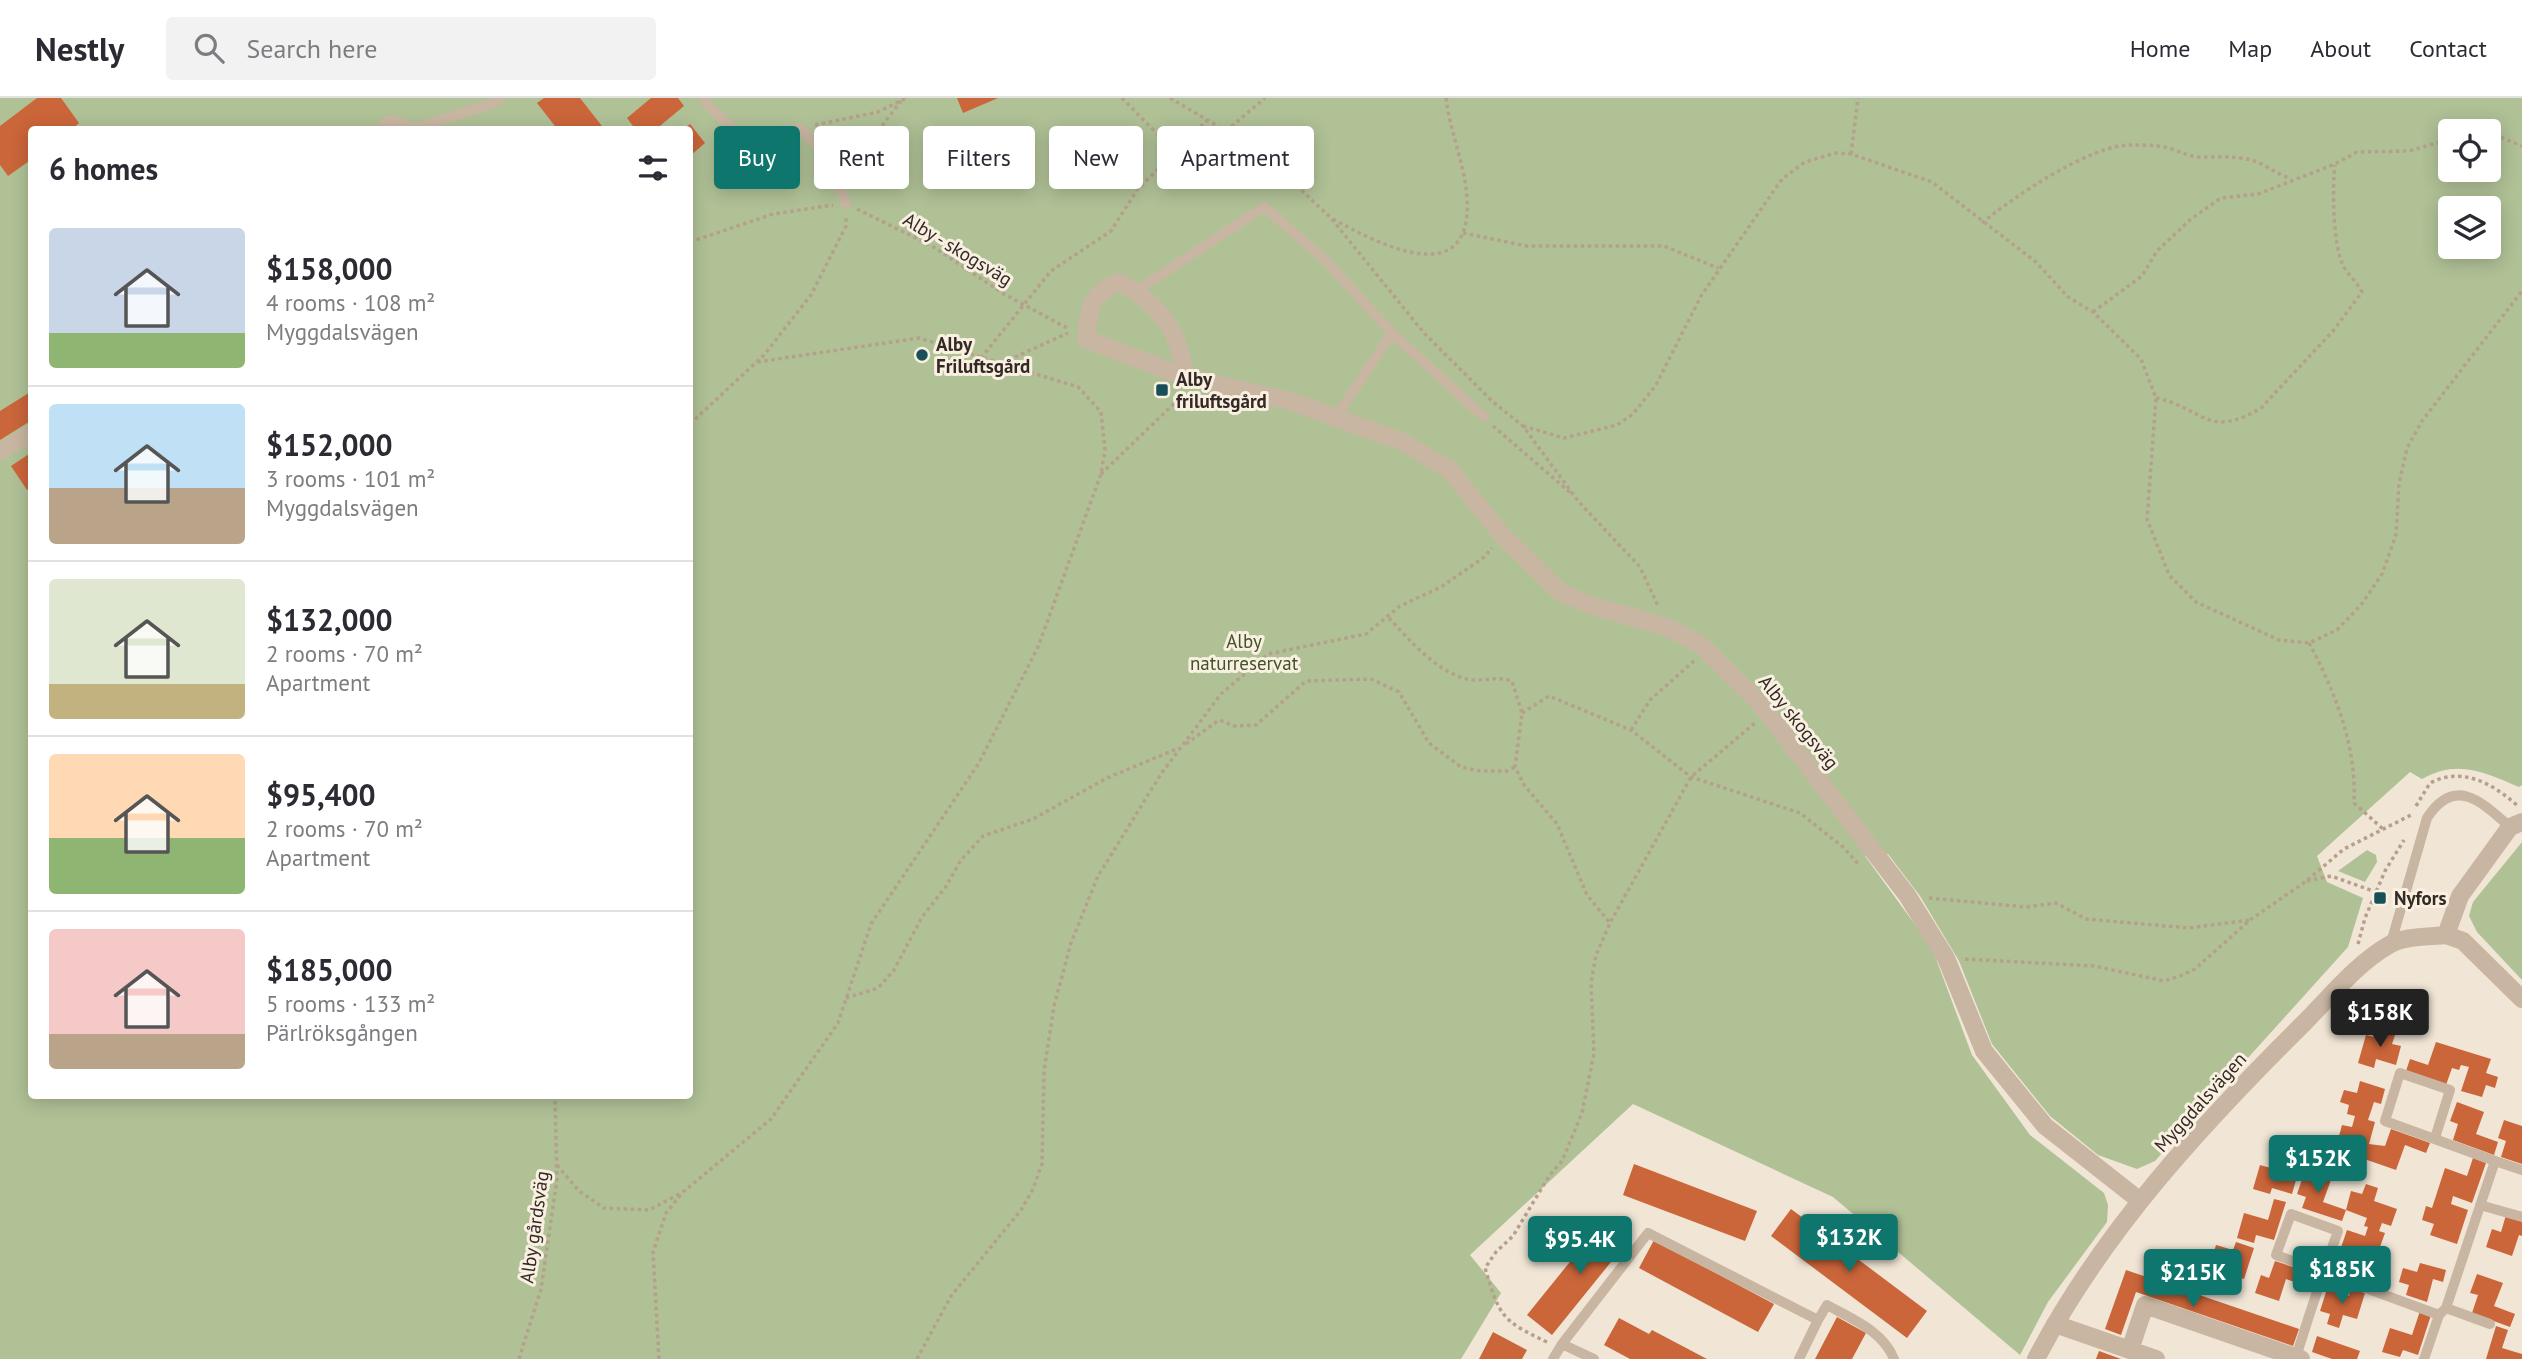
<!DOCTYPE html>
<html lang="en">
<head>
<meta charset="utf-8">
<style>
  :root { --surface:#fff; --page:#f2f2f3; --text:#2b2b33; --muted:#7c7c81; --line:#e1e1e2; --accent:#0f766e }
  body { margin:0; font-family:"PT Sans",sans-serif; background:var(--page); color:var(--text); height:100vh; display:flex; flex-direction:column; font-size:26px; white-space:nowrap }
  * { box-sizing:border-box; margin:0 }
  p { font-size:23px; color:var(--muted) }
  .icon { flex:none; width:38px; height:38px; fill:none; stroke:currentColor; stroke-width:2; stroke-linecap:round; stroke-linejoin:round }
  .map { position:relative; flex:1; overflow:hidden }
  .drawer { position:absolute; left:28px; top:28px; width:665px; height:973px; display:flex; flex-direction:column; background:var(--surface); border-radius:7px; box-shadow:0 4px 18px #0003 }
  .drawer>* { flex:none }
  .banner { position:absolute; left:714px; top:28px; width:665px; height:63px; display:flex; gap:14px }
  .tools { position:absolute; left:2438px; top:21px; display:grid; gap:14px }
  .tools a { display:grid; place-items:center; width:63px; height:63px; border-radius:7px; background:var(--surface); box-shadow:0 4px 18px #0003; font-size:35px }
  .price { position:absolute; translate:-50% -60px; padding:0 16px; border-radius:7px; background:var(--accent); color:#fff; font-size:23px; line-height:46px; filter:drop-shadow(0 2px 4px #0008) }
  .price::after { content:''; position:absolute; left:50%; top:42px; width:21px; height:16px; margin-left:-10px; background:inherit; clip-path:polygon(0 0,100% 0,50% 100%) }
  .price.active { background:#222; color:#fff }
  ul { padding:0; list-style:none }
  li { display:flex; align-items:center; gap:21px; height:175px; padding:0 21px }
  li+li { border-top:2px solid var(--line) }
  li span { display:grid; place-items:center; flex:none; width:196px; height:140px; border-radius:7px; color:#555 }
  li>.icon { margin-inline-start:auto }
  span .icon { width:84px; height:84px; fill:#fffc; stroke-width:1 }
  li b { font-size:30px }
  h2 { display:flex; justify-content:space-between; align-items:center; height:84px; padding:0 21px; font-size:30px }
  .pill { padding:0 24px; border-radius:7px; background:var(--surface); box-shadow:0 4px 18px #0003; font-size:24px; line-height:63px }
  .pill.active { background:var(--accent); color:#fff }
  header { display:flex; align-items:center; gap:42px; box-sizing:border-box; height:98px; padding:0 35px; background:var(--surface); border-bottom:2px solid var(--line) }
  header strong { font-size:33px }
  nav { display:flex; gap:38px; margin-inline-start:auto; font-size:24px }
  .search { width:490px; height:63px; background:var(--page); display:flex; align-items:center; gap:18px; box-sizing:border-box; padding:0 24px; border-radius:7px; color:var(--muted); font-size:26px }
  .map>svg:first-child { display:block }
  .green { fill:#b0c196; fill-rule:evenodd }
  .building { fill:#cb653a }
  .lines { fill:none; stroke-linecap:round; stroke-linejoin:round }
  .path { stroke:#b5a08c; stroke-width:3.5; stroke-dasharray:3.5 3.5; stroke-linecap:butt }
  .service { stroke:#c9b6a2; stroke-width:10 }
  .minor { stroke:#c9b6a2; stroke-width:18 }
  .tertiary { stroke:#c9b6a2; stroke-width:18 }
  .poi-dot { fill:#194f56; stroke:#f9f0e2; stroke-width:2.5 }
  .labels { text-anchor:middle; stroke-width:6; stroke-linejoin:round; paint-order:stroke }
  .street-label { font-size:19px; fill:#342a25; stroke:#f9f0e2 }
  .poi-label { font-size:19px; font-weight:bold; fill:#342a25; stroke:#f9f0e2; text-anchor:start }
  .park-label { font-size:19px; fill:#415327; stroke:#f9f0e2 }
</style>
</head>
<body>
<header>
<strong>Nestly</strong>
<div class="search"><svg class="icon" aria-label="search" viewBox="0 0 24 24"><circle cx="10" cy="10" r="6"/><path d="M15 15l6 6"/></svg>Search here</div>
<nav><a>Home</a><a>Map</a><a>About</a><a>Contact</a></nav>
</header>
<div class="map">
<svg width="2522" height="1261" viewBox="0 0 2522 1261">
  <rect width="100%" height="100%" fill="#f1e6d6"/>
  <!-- green -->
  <path class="green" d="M 0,0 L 2522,0 L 2522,687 L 2519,689 C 2483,674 2458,661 2422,681 L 2410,674 L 2317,758 L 2327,784 L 2363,800 L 2348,849 L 2155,1063 L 2137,1071 L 2098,1057 L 2050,1018 L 1992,946 L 1959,863 L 1920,798 L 1888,756 L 1865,758 L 1932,850 L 1972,957 L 2030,1037 L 2104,1095 L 2108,1107 L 2107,1124 L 2048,1204 L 2020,1257 L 1833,1099 L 1633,1006 L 1470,1157 L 1501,1195 L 1461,1261 L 0,1261 ZM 32,32 L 690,32 L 690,998 L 32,998 ZM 2450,33 L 2488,33 L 2488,72 L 2450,72 ZM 2450,110 L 2488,110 L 2488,149 L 2450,149 Z
    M 2522,744 L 2522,882 L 2477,834 L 2469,818 L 2473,804 Z
    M 2367,752 L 2376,757 L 2377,764 L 2365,784 L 2338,773 Z"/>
  <!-- building -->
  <path class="building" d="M 37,0 L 61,0 L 79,25 L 71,32 L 32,32 L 32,61 L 8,78 L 0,67 L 0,28 Z
    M 544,0 L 580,0 L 605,32 L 558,32 L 537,5 Z
    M 651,0 L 678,0 L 684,8 L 655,32 L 636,32 L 627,20 Z
    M 957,0 L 998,0 L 963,15 Z
    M 690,26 L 705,45 L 690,58 L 690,32 L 682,32 Z
    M 32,293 L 32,322 L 0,342 L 0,313 Z
    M 32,354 L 32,389 L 27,392 L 11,368 Z
    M 2381,930 L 2396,934 L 2392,946 L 2401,948 L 2396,967 L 2376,961 L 2374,970 L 2358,965 L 2366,937 L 2378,940 Z
    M 2436,944 L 2491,961 L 2486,975 L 2498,979 L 2495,990 L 2486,987 L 2482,999 L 2461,993 L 2469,969 L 2461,967 L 2459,972 L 2452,970 L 2446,987 L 2406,973 L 2410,961 L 2428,967 Z
    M 2360,983 L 2385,991 L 2381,1006 L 2374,1004 L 2368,1022 L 2375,1024 L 2369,1046 L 2385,1048 L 2391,1031 L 2430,1045 L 2426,1055 L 2405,1047 L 2396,1072 L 2347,1055 L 2351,1042 L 2339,1038 L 2342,1027 L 2352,1029 L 2355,1018 L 2347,1016 L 2349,1007 L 2340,1004 L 2344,992 L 2357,995 Z
    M 2457,1004 L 2484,1014 L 2476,1036 L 2498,1044 L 2494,1057 L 2453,1042 L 2458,1026 L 2450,1023 Z
    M 2504,1022 L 2522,1028 L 2522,1066 L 2501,1059 L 2506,1043 L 2498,1040 Z
    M 2290,1054 L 2303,1058 L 2292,1096 L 2272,1090 L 2270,1096 L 2253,1091 L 2260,1067 L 2285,1074 Z
    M 2473,1060 L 2486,1065 L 2472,1105 L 2453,1098 L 2451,1106 L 2468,1112 L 2457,1146 L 2430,1137 L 2434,1126 L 2422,1122 L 2426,1108 L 2432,1110 L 2445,1070 L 2467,1078 Z
    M 1634,1066 L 1757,1113 L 1745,1143 L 1623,1097 Z
    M 2306,1070 L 2332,1079 L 2323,1104 L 2346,1112 L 2342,1123 L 2302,1110 L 2306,1099 L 2297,1096 Z
    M 2366,1086 L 2378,1090 L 2374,1103 L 2397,1111 L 2391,1128 L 2382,1125 L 2379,1133 L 2385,1135 L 2376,1160 L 2353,1153 L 2345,1177 L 2333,1173 L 2347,1132 L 2365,1138 L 2368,1129 L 2364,1128 L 2367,1120 L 2346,1112 L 2351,1093 L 2362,1096 Z
    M 2274,1101 L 2286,1104 L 2274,1142 L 2256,1137 L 2254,1145 L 2237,1140 L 2244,1115 L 2268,1122 Z
    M 1791,1111 L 1927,1213 L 1907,1240 L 1771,1138 Z
    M 2506,1117 L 2522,1122 L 2522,1138 L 2519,1137 L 2512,1158 L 2486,1149 L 2492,1131 L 2501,1134 Z
    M 1607,1118 L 1632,1138 L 1552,1237 L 1527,1217 Z
    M 1654,1142 L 1774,1206 L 1758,1234 L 1639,1170 Z
    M 2236,1144 L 2254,1150 L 2244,1181 L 2219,1173 L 2214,1190 L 2204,1186 L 2216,1147 L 2233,1152 Z
    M 2275,1163 L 2314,1176 L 2309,1189 L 2286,1181 L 2279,1203 L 2255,1195 L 2261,1177 L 2269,1180 Z
    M 2420,1165 L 2446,1172 L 2443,1184 L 2433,1181 L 2427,1204 L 2406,1197 L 2409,1187 L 2399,1184 L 2403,1170 L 2417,1174 Z
    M 2126,1172 L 2299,1231 L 2293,1248 L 2136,1194 L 2121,1237 L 2105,1231 Z
    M 2477,1176 L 2503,1185 L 2494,1208 L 2515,1216 L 2510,1229 L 2472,1215 L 2478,1197 L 2470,1195 Z
    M 2327,1191 L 2349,1198 L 2351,1191 L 2365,1195 L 2357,1221 L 2343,1217 L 2339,1230 L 2327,1226 L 2330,1216 L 2320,1213 Z
    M 2420,1213 L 2431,1217 L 2418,1257 L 2403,1252 L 2400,1259 L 2382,1254 L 2390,1230 L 2412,1237 Z
    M 1837,1219 L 1866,1235 L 1852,1261 L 1815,1261 Z
    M 1619,1220 L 1649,1236 L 1652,1232 L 1707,1261 L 1630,1261 L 1604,1247 Z
    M 2496,1228 L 2508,1232 L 2502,1250 L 2522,1256 L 2522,1261 L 2486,1261 Z
    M 1493,1234 L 1527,1252 L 1522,1261 L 1479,1261 Z
    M 2317,1238 L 2360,1253 L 2357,1261 L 2332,1261 L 2312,1254 Z
    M 2099,1253 L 2121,1261 L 2096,1261 Z"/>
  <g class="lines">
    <!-- path -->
    <path class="path" d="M 1122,0 L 1181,60
      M 1170,0 L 1226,33 L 1287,79 L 1330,119 L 1424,235 L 1493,304 L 1523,328 L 1578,403 L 1640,469 L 1658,508
      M 815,27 L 878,14 L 906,0
      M 1226,33 L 1265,0
      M 2488,34 L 2522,48
      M 1851,56 L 1858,0
      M 848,72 L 901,3
      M 857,111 L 932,148 L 1004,196 L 1069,231
      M 1333,121 C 1378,146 1473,195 1467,100 C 1465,67 1450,34 1446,0
      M 1982,125 C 2012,100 2091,46 2131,47 C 2143,47 2157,47 2168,50 C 2179,53 2188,58 2199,59 C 2215,59 2232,58 2247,61 C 2264,64 2274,76 2290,80
      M 1463,135 L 1527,148 L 1664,148 L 1718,170
      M 690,144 L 773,116 L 833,107
      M 2093,214 L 2142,178 L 2157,153 L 2191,121 L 2221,100 L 2258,96 L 2335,66 L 2357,54 L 2409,53 L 2450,41
      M 981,260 L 1051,173 L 1111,133 L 1137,92 L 1207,22
      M 1002,265 L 1068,235
      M 2156,300 C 2204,310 2207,342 2261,310 L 2333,233 L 2362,194 C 2357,184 2347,176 2343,167 C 2333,148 2332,89 2335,67
      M 690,326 L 764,257 L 811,197 L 846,128 L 846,118
      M 1493,328 L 1572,396
      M 1523,328 L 1564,340 L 1617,327 L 1633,316 L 1656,287 L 1701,198 L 1782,81 L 1805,64 L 1835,55 L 1851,56 L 1932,84 L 2036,164 L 2068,199 L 2093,214 L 2141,261 L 2156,300 L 2147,421 L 2169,477 L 2196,504 L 2279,542 L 2309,545 L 2337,532 L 2361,507 L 2382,476 L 2396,437 L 2399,386 L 2407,350 L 2422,323 L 2522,193
      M 1101,376 L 1184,296
      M 1389,520 C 1409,542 1441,579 1473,582 C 1486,583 1498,578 1512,583 L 1522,615 L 1515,669 L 1524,687 L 1557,726 L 1587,797 L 1610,825
      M 2309,545 C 2335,593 2357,649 2354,705 L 2383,731
      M 1522,615 L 1549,598 L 1631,632 L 1691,679 L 1800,715 L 1843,749 L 1860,768
      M 1631,632 L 1650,602 L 1694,563
      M 1186,646 L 1219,622 L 1234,628 L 1256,627 L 1306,583 L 1371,581 L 1399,594 L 1429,645 L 1461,669 L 1480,673 L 1507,673 L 1515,669
      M 2416,708 L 2430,685 C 2463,668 2493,686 2518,708
      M 2307,783 L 2331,778 L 2376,794
      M 1929,800 L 2026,809 L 2056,805 L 2086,821 L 2189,830 L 2250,822
      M 2358,846 L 2365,820 L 2385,773 L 2404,742
      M 1965,861 L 2094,868 L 2164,883 L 2180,878 L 2195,871 L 2250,822 L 2305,784 L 2344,751 L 2413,716
      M 846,900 L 878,890 L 894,872 L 922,819 L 945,790 L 961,762 L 983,738 L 1033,721 L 1107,680 L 1179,650
      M 557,1067 L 579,1093 L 604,1110 L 649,1112 L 681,1095
      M 1547,1244 C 1502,1223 1499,1218 1485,1170 L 1496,1154 L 1513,1138 L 1549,1078 L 1562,1063 L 1582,1015 L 1594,955 L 1591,885 L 1596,857 L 1610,825 L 1691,679 L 1755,625
      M 519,1261 L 541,1191 L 557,1081 L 555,998
      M 659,1261 L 653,1154 L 666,1115 L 683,1094 L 771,1021 L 838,925 L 871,826 L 979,665 L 1038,549 L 1101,376 L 1105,352 L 1101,314 L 1078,289 L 919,240 L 757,264
      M 917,1261 L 951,1198 L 1021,1112 L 1033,1091 L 1042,1066 L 1044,973 L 1054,908 L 1071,845 L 1098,778 L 1161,676 L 1221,596 L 1268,556 L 1366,536 L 1400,508 L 1441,489 L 1483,460 L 1492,450"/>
    <!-- service -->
    <path class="service" d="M 703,0 C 734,38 752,47 800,30 C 825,52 835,75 846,106
      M 410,32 L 494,5 L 501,0
      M 1136,193 L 1264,109 L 1324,161 L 1392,235 L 1484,319
      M 1336,319 L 1392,235
      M 2391,845 L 2427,720 C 2455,677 2482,704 2510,729
      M 2495,1063 L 2522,1072
      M 2480,1107 L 2522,1119
      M 2446,1210 L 2490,1226
      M 1818,1222 L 1827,1207 C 1852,1221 1883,1233 1894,1261
      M 2296,1259 C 2309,1217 2323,1175 2338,1133 L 2291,1116 L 2276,1157 L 2439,1217
      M 1553,1261 L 1562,1246
      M 1594,1261 L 1562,1246 L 1648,1135 L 1818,1222 L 1799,1261
      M 2424,1261 L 2439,1217 L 2446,1210 L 2495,1063 L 2385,1023 L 2400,975 L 2450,992 L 2435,1040"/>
    <!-- minor -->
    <path class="minor" d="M 383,32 L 391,26 L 407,32
      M 1185,279 C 1180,234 1160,206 1119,184 C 1088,197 1090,209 1086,241 L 1185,279 L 1290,303 L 1403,344 L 1450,372 L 1502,437 L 1560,494 L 1593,508 L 1667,529 L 1701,547 L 1758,603 L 1907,797 L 1946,860 L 1984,953 L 2045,1028 L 2139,1102
      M 0,353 L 32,335
      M 2522,724 L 2510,729 L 2460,798 L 2446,837 L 2463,843 L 2522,901
      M 2055,1226 L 2156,1261
      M 2130,1252 L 2145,1207 L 2301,1261"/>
    <!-- tertiary -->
    <path class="tertiary" d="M 2036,1261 C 2102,1134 2202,1026 2303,926 C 2330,899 2356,866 2389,847 C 2403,838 2429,839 2446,837"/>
  </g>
  <!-- markers -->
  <g class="poi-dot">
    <circle cx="922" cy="257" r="7"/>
    <rect x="1155" y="285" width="14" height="14" rx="3.5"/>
    <rect x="2373" y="793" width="14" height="14" rx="3.5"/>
  </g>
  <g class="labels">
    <!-- street labels -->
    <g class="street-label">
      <text transform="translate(958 151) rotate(31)" y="7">Alby - skogsväg</text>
      <text transform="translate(1799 624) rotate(51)" y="7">Alby skogsväg</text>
      <text transform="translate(2200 1004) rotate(-48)" y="7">Myggdalsvägen</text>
      <text transform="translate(534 1129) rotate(-82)" y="7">Alby gårdsväg</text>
    </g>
    <!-- poi labels -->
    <g class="poi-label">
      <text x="936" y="253">Alby<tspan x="936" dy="22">Friluftsgård</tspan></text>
      <text x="1176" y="288">Alby<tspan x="1176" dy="22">friluftsgård</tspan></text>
      <text x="2394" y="807">Nyfors</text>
    </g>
    <!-- park labels -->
    <g class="park-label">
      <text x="1244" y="550">Alby<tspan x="1244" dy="22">naturreservat</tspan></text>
    </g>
  </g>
</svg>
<div class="tools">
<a><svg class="icon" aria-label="locate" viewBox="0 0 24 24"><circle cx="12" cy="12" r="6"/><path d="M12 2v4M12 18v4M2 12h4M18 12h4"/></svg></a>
<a><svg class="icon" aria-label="layers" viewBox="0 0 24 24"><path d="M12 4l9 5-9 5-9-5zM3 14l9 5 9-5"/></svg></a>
</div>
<b class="price active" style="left:2380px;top:951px">$158K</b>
<b class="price" style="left:2318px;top:1097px">$152K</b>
<b class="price" style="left:1849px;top:1176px">$132K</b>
<b class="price" style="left:1580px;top:1178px">$95.4K</b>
<b class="price" style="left:2342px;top:1208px">$185K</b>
<b class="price" style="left:2193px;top:1211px">$215K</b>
<div class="banner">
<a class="pill active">Buy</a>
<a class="pill">Rent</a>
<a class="pill">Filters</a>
<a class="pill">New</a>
<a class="pill">Apartment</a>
</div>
<section class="drawer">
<h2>6 homes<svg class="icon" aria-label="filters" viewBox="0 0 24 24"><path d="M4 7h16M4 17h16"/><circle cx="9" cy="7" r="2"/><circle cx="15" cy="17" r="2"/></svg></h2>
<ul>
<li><span style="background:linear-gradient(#c9d6e8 75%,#8fb573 0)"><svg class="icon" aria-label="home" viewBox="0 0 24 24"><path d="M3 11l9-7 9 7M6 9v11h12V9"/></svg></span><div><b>$158,000</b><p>4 rooms · 108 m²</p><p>Myggdalsvägen</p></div></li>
<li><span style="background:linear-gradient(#bfe0f5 60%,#b9a48a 0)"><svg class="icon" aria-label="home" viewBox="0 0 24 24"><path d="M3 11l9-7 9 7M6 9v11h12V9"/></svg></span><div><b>$152,000</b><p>3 rooms · 101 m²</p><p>Myggdalsvägen</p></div></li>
<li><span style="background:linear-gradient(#dfe7d0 75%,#c2b280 0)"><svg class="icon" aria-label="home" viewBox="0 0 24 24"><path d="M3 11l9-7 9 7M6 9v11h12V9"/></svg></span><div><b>$132,000</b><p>2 rooms · 70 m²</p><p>Apartment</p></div></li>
<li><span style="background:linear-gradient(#ffd9b3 60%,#8fb573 0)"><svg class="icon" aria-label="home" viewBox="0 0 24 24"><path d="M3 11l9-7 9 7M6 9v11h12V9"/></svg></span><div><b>$95,400</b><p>2 rooms · 70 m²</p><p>Apartment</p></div></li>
<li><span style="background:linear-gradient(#f6c9c9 75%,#b9a48a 0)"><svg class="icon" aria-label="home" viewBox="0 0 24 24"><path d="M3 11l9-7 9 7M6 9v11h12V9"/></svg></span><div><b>$185,000</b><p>5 rooms · 133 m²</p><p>Pärlröksgången</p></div></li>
</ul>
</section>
</div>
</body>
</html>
